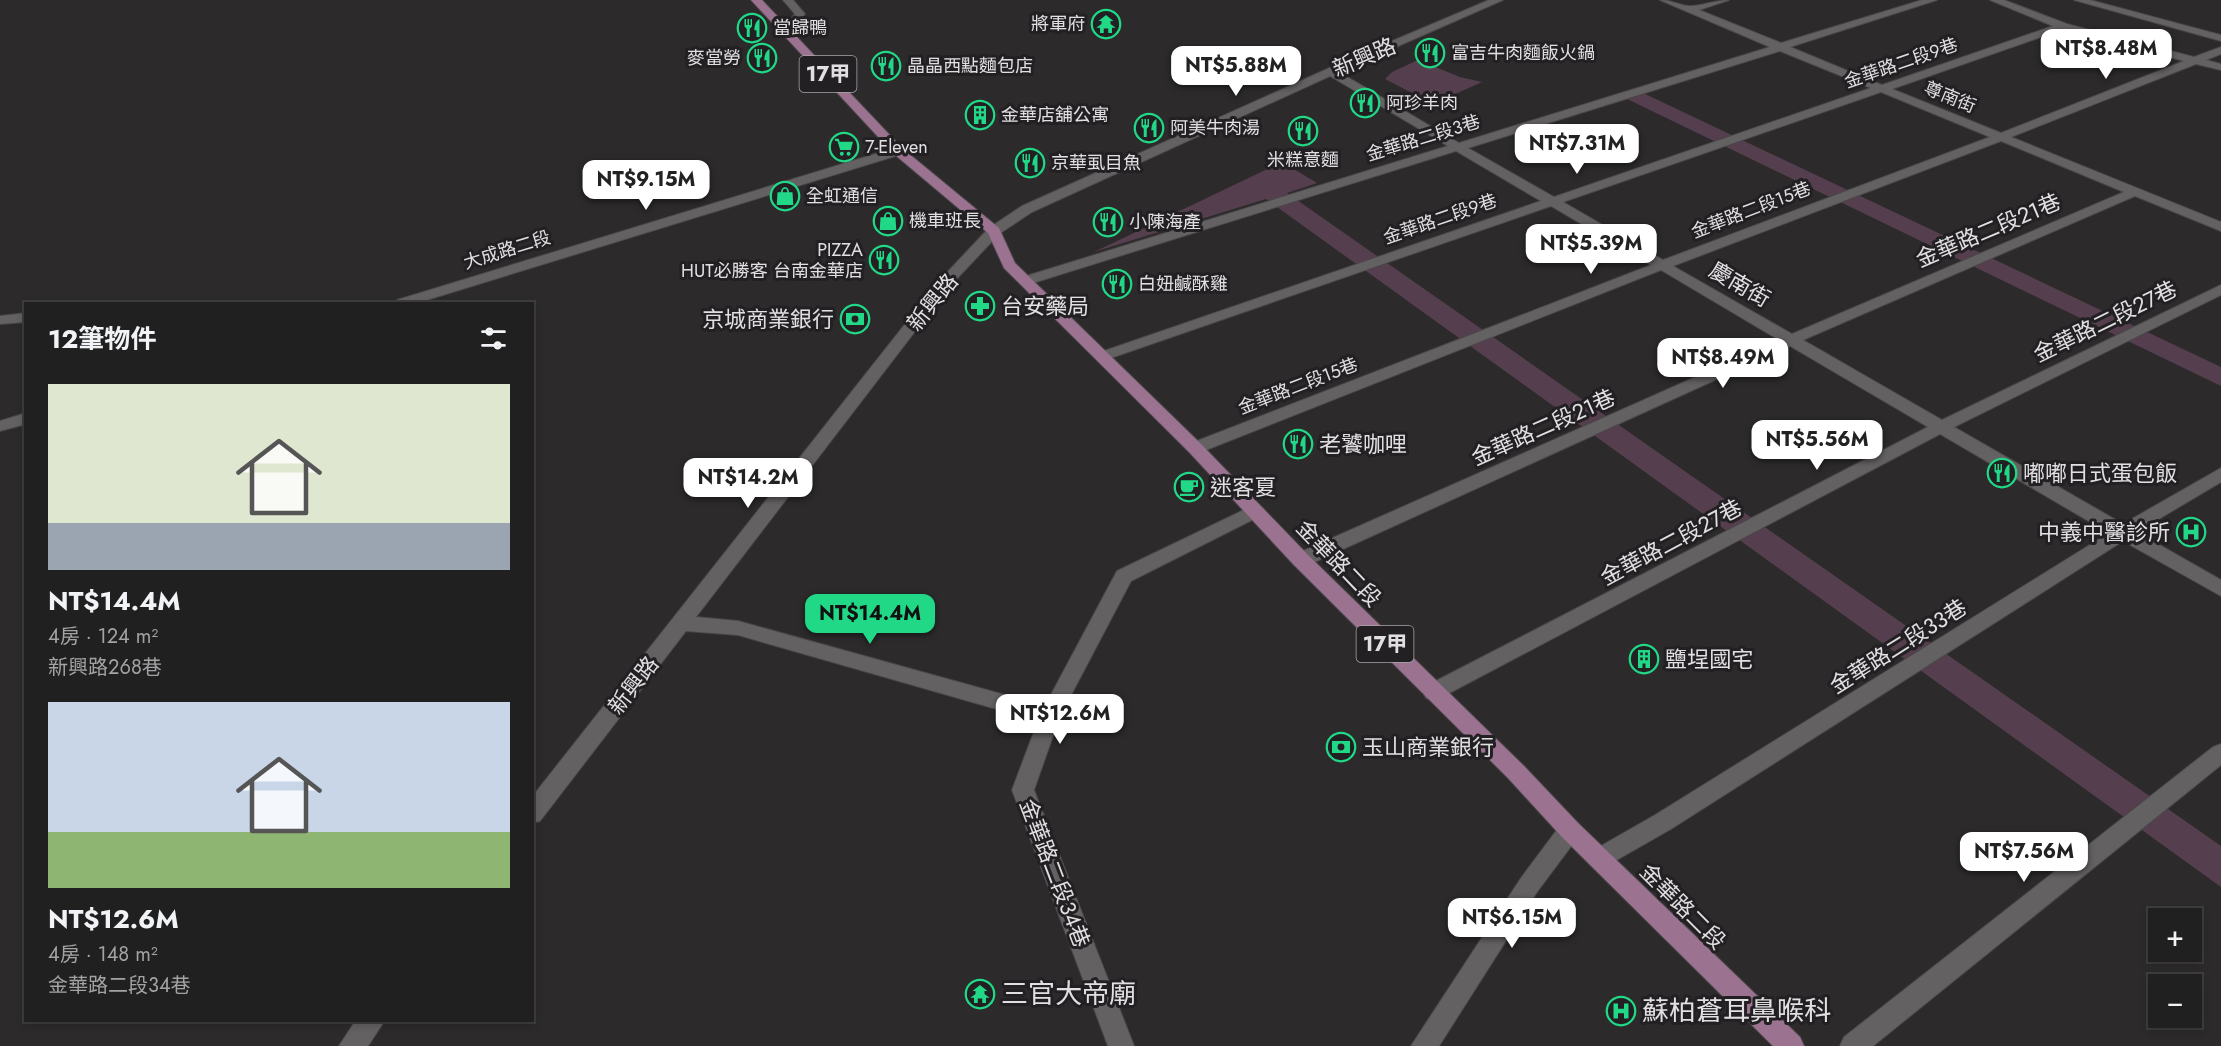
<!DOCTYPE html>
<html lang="zh-TW">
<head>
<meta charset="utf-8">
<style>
  :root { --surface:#212020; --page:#292829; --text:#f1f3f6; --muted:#a2a3a5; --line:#3e3e3e; --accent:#21d887 }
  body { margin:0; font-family:Jost,"Noto Sans TC",sans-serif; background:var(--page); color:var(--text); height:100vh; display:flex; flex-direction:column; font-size:22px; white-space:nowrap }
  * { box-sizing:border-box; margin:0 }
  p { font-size:20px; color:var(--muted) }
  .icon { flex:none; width:33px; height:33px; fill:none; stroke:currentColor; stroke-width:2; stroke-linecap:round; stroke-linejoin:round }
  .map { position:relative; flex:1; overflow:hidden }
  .drawer { position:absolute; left:24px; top:302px; width:510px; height:720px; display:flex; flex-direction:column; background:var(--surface); border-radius:0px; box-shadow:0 3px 9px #0003,0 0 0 2px var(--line) }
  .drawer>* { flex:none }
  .buttons { position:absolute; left:2148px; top:908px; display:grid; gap:12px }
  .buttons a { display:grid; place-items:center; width:54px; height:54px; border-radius:0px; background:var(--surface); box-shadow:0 3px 9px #0003,0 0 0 2px var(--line); font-size:30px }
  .price { position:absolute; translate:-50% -51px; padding:0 14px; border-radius:12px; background:#fff; color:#222; font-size:20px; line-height:39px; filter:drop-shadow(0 2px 3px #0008) }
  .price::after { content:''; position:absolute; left:50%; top:36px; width:18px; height:14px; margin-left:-9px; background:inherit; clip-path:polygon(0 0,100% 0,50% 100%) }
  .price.on { background:var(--accent); color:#111 }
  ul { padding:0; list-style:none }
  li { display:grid; align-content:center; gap:12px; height:318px; padding:0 24px }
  li span { display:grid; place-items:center; height:186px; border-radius:0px; color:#555 }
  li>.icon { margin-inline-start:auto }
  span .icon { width:108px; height:108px; fill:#fffc; stroke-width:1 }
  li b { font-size:26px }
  h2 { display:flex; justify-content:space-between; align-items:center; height:72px; padding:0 24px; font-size:26px }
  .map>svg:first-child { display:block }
  .green { fill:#553f4e }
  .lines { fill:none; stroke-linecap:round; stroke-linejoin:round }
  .minor-casing { stroke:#4a4749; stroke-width:2 }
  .major-casing { stroke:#4a4749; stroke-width:2 }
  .minor { fill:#646163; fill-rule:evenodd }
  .major { fill:#9c7291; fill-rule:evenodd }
  .labels { text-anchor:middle; stroke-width:6; stroke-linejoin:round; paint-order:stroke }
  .far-poi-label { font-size:18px; fill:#e1dfe1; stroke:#222022; text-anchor:start }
  .far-street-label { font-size:18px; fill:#e1dfe1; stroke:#222022 }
  .shield { fill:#222022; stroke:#a8a6a8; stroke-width:1.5 }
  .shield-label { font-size:21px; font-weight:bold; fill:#e1dfe1 }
  .street-label { font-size:22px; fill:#e1dfe1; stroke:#222022 }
  .poi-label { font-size:22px; fill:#e1dfe1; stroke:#222022; text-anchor:start }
  .near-poi-label { font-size:27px; fill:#e1dfe1; stroke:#222022; text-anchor:start }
</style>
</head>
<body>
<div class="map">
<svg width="2221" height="1046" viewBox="0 0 2221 1046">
  <rect width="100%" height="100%" fill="#2c2a2b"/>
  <!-- green -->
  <path class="green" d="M 1418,60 L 1460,77 L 1482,82 L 1433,104 L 1385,79 L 1392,72 Z
    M 1641,92 L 2221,367 L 2221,386 L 1625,98 Z
    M 1282,162 L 1317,183 L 1287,193 L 2221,846 L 2221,887 L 1266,199 L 1094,252 Z"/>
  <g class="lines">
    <!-- minor casing -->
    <g class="minor-casing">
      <path id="minor" d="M 783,0 L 793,0 L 805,14 L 785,34 L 780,31 L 795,14 Z
        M 1489,0 L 1503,0 L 1339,72 L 1459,143 L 1770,47 L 1660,0 C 1671,0 1679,5 1689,6 C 1696,7 1717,0 1729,0 L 1699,10 L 1781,43 L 1922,0 L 1937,0 L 1790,47 L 1882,85 L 2053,26 L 1990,0 L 2004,0 L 2067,24 L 2194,57 L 2221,47 L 2221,54 L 2206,60 L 2221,64 L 2221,70 L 2196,64 L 2011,137 L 2221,222 L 2221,231 L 2135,196 L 1803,340 L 1942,420 L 2221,285 L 2221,295 L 1954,427 L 2123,524 L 2221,468 L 2221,482 L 2137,532 L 2221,580 L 2221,596 L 2123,541 L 1671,829 L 1608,865 L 1600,868 L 1592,865 L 1588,858 L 1592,851 L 1655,815 L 2109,533 L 1940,434 L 1440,698 L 1433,700 L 1426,698 L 1423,692 L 1426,686 L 1928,427 L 1790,346 L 1308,565 L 1294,565 L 1292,560 L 1294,555 L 1779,340 L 1661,270 L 1201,452 L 1189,452 L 1187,448 L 1189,444 L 1651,265 L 1551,206 L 1108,359 L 1098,359 L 1095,356 L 1098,353 L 1541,201 L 1456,151 L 1033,283 L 1023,283 L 1021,280 L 1023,277 L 1448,146 L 1330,76 L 1032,212 L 999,234 L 949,287 L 696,617 L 738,621 L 1045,706 L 1117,571 L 1250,507 L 1262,507 L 1265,511 L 1262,515 L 1131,581 L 1060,716 L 1034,790 L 1134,1046 L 1108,1046 L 1012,790 L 1038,721 L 738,635 L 686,631 L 540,821 L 532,823 L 532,797 L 939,281 L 989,228 L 1022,206 L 1345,61 ZM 2064,29 L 2184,61 L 2001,133 L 1892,89 ZM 1780,51 L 1871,88 L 1554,197 L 1468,148 ZM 1881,92 L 1990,137 L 1663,260 L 1563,202 ZM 2001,141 L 2124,192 L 1792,334 L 1673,266 Z
        M 2074,0 L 2090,0 L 2221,35 L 2221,41 Z
        M 898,147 L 904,151 L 902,154 L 417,303 L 395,303 L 397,300 Z
        M 26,313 L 26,322 L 0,324 L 0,316 Z
        M 26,413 L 26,424 L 0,431 L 0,421 Z
        M 2221,744 L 2221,765 L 1873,1046 L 1840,1046 L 1844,1037 L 2213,747 Z
        M 1570,820 L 1578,823 L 1581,830 L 1578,837 L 1537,892 L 1439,1046 L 1411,1046 L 1521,878 L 1562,823 Z
        M 356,1020 L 385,1020 L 368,1046 L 339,1046 Z"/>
    </g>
    <!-- major casing -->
    <g class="major-casing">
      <path id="major" d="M 751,0 L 762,0 L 902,148 L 999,228 L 1015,263 L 1201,444 L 1308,555 L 1524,766 L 1578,823 L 1800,1037 L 1804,1046 L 1773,1046 L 1562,837 L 1508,778 L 1294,565 L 1189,452 L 1004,268 L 988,233 L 894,154 Z"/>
    </g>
    <!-- minor -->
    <use href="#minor" class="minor"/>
    <!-- major -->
    <use href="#major" class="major"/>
  </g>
  <!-- icons -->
  <defs>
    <g id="temple-ring" transform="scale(1.5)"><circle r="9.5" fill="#222022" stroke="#21d887" stroke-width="1.5"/><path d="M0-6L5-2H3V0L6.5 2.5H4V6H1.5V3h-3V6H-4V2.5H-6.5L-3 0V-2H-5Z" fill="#21d887"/></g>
    <g id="restaurant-ring" transform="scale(1.5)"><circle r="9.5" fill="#222022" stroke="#21d887" stroke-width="1.5"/><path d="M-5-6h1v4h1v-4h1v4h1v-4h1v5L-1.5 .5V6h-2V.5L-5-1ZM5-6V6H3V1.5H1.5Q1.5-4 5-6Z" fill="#21d887"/></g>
    <g id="building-ring" transform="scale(1.5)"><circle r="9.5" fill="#222022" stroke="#21d887" stroke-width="1.5"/><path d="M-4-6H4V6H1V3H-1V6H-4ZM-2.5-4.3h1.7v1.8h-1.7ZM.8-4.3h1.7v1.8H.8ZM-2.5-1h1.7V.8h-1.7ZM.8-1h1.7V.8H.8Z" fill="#21d887"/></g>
    <g id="supermarket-ring" transform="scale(1.5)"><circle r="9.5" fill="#222022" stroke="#21d887" stroke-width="1.5"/><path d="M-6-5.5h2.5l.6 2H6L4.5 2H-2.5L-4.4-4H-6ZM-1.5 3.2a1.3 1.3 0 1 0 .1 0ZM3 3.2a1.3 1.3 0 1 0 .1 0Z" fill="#21d887"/></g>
    <g id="shop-ring" transform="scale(1.5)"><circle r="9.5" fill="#222022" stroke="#21d887" stroke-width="1.5"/><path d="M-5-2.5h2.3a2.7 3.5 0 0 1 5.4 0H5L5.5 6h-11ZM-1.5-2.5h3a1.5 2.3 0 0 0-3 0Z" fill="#21d887"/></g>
    <g id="pharmacy-ring" transform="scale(1.5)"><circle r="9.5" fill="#222022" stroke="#21d887" stroke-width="1.5"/><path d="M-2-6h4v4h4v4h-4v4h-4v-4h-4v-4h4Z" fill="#21d887"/></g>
    <g id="bank-ring" transform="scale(1.5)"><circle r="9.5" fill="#222022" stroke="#21d887" stroke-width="1.5"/><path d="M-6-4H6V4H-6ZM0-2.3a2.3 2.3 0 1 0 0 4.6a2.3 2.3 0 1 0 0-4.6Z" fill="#21d887"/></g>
    <g id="cafe-ring" transform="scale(1.5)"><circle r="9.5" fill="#222022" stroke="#21d887" stroke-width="1.5"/><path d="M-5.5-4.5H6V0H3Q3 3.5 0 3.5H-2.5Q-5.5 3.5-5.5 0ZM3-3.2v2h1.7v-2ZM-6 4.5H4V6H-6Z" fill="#21d887"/></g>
    <g id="hospital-ring" transform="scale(1.5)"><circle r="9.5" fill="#222022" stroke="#21d887" stroke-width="1.5"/><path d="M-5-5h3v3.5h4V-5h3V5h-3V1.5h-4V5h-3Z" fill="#21d887"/></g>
  </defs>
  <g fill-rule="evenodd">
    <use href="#temple-ring" x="1106" y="24"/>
    <use href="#restaurant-ring" x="752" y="28"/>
    <use href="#restaurant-ring" x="1430" y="53"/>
    <use href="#restaurant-ring" x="762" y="58"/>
    <use href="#restaurant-ring" x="886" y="66"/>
    <use href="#restaurant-ring" x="1365" y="103"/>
    <use href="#building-ring" x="980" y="115"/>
    <use href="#restaurant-ring" x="1149" y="128"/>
    <use href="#restaurant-ring" x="1303" y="131"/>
    <use href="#supermarket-ring" x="844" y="147"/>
    <use href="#restaurant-ring" x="1030" y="163"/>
    <use href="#shop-ring" x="785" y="196"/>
    <use href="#shop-ring" x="888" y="221"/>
    <use href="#restaurant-ring" x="1108" y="222"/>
    <use href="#restaurant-ring" x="884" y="260"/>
    <use href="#restaurant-ring" x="1117" y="284"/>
    <use href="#pharmacy-ring" x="980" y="306"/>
    <use href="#bank-ring" x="855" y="319"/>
    <use href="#restaurant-ring" x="1298" y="444"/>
    <use href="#restaurant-ring" x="2002" y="473"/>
    <use href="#cafe-ring" x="1189" y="487"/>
    <use href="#hospital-ring" x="2191" y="532"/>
    <use href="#building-ring" x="1644" y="659"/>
    <use href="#bank-ring" x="1341" y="747"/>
    <use href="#temple-ring" x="980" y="994"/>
    <use href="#hospital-ring" x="1621" y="1011"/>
  </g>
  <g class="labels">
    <!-- far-poi labels -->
    <g class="far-poi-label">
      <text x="1085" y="30" text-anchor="end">將軍府</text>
      <text x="773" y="34">當歸鴨</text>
      <text x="1451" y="59">富吉牛肉麵飯火鍋</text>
      <text x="741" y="64" text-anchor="end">麥當勞</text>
      <text x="907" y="72">晶晶西點麵包店</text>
      <text x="1386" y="109">阿珍羊肉</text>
      <text x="1001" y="121">金華店舖公寓</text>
      <text x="1170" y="134">阿美牛肉湯</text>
      <text x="865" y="153">7-Eleven</text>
      <text x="1303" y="166" text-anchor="middle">米糕意麵</text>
      <text x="1051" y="169">京華虱目魚</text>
      <text x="806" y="202">全虹通信</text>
      <text x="909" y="227">機車班長</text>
      <text x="1129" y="228">小陳海產</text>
      <text x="863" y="256" text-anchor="end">PIZZA<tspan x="863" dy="21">HUT必勝客 台南金華店</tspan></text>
      <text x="1138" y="290">白妞鹹酥雞</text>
    </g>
    <!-- far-street labels -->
    <g class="far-street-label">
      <text transform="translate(1901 63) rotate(-19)" y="6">金華路二段9巷</text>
      <text transform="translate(1950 97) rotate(22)" y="6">尊南街</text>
      <text transform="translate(1423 138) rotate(-17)" y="6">金華路二段3巷</text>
      <text transform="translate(1751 210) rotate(-21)" y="6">金華路二段15巷</text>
      <text transform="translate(1440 219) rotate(-19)" y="6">金華路二段9巷</text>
      <text transform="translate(507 250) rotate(-17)" y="6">大成路二段</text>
      <text transform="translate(1298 386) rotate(-21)" y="6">金華路二段15巷</text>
    </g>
    <!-- shield labels -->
    <g class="shield">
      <rect x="799.5" y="56" width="57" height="36" rx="4.5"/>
      <rect x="1356.5" y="626" width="57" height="36" rx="4.5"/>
    </g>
    <g class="shield-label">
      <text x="828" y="81">17甲</text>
      <text x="1385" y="651">17甲</text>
    </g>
    <!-- street labels -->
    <g class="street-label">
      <text transform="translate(1364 57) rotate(-23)" y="8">新興路</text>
      <text transform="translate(1988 230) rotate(-23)" y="8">金華路二段21巷</text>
      <text transform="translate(1740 284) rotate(30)" y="8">慶南街</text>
      <text transform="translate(932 302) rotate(-51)" y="8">新興路</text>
      <text transform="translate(2105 321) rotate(-26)" y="8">金華路二段27巷</text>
      <text transform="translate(1543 427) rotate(-24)" y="8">金華路二段21巷</text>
      <text transform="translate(1671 542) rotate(-28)" y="8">金華路二段27巷</text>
      <text transform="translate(1339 563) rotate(46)" y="8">金華路二段</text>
      <text transform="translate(1898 646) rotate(-32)" y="8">金華路二段33巷</text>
      <text transform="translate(633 685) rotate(-52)" y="8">新興路</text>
      <text transform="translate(1055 873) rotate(69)" y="8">金華路二段34巷</text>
      <text transform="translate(1683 906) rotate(45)" y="8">金華路二段</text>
    </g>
    <!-- poi labels -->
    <g class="poi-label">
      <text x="1001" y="314">台安藥局</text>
      <text x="834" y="327" text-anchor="end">京城商業銀行</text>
      <text x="1319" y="452">老饕咖哩</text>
      <text x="2023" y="481">嘟嘟日式蛋包飯</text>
      <text x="1210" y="495">迷客夏</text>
      <text x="2170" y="540" text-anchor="end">中義中醫診所</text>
      <text x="1665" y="667">鹽埕國宅</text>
      <text x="1362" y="755">玉山商業銀行</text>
    </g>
    <!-- near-poi labels -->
    <g class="near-poi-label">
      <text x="1001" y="1003">三官大帝廟</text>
      <text x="1642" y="1020">蘇柏蒼耳鼻喉科</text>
    </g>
  </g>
</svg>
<div class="buttons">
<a>+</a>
<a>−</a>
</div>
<b class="price" style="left:2106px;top:80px">NT$8.48M</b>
<b class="price" style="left:1236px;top:97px">NT$5.88M</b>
<b class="price" style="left:1577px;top:175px">NT$7.31M</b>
<b class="price" style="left:646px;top:211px">NT$9.15M</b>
<b class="price" style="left:1591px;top:275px">NT$5.39M</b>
<b class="price" style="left:1723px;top:389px">NT$8.49M</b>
<b class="price" style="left:1817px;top:471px">NT$5.56M</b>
<b class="price" style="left:748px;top:509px">NT$14.2M</b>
<b class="price on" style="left:870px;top:645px">NT$14.4M</b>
<b class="price" style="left:1060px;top:745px">NT$12.6M</b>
<b class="price" style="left:2024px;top:883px">NT$7.56M</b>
<b class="price" style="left:1512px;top:949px">NT$6.15M</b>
<section class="drawer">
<h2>12筆物件<svg class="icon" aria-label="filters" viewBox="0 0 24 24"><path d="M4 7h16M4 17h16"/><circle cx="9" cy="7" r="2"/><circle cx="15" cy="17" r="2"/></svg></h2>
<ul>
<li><span style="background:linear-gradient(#dfe7d0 75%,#9aa5b1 0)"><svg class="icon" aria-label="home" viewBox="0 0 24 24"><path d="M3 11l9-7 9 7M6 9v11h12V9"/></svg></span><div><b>NT$14.4M</b><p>4房 · 124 m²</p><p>新興路268巷</p></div></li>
<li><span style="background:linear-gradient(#c9d6e8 70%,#8fb573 0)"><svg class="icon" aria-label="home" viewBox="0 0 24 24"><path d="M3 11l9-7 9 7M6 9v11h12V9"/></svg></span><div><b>NT$12.6M</b><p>4房 · 148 m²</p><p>金華路二段34巷</p></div></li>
</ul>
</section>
</div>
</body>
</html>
